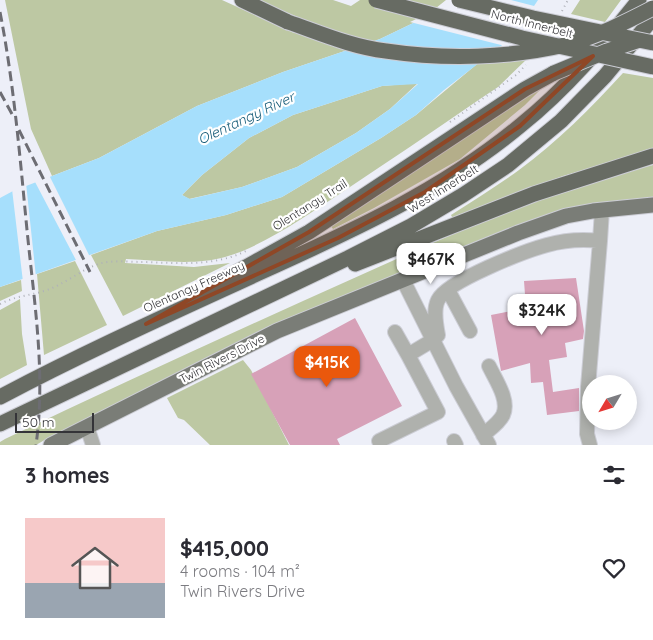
<!DOCTYPE html>
<html lang="en">
<head>
<meta charset="utf-8">
<style>
  :root { --surface:#fff; --page:#f2f2f3; --text:#2b2b33; --muted:#7c7c81; --accent:#ea580c }
  body { margin:0; font-family:Quicksand,sans-serif; background:var(--page); color:var(--text); height:100vh; display:flex; flex-direction:column; font-size:19px; white-space:nowrap }
  * { box-sizing:border-box; margin:0 }
  p { font-size:16px; color:var(--muted) }
  .icon { flex:none; width:28px; height:28px; fill:none; stroke:currentColor; stroke-width:2; stroke-linecap:round; stroke-linejoin:round }
  .map { position:relative; height:445px; overflow:hidden }
  .side { display:flex; flex-direction:column; background:var(--surface); flex:1 }
  .side>* { flex:none }
  .needle { width:32px; rotate:232deg }
  .fabs { position:absolute; left:582px; top:375px; display:grid; gap:10px }
  .fabs a { display:grid; place-items:center; width:55px; height:55px; border-radius:50%; background:var(--surface); box-shadow:0 2px 12px #0003; font-size:25px }
  .scale { position:absolute; left:15px; bottom:12px; width:79px; box-sizing:border-box; padding-left:5px; border:2px solid #343438; border-top:0; font-size:14px; line-height:18px; white-space:nowrap; color:#343438; -webkit-text-stroke:4px #fff; paint-order:stroke }
  .price { position:absolute; translate:-50% -42px; padding:0 11px; border-radius:10px; background:#fff; color:#222; font-size:16px; line-height:32px; filter:drop-shadow(0 1px 2px #0008) }
  .price::after { content:''; position:absolute; left:50%; top:30px; width:15px; height:11px; margin-left:-8px; background:inherit; clip-path:polygon(0 0,100% 0,50% 100%) }
  .price.current { background:var(--accent); color:#fff }
  ul { padding:0; list-style:none }
  li { display:flex; align-items:center; gap:15px; height:125px; padding:0 25px }
  li span { display:grid; place-items:center; flex:none; width:140px; height:100px; border-radius:0px; color:#555 }
  li>.icon { margin-inline-start:auto }
  span .icon { width:60px; height:60px; fill:#fffc; stroke-width:1 }
  li b { font-size:21px }
  h2 { display:flex; justify-content:space-between; align-items:center; height:60px; padding:0 25px; font-size:21px }
  .map>svg:first-child { display:block }
  .green { fill:#bdc8a3 }
  .water { fill:#a6dffc; fill-rule:evenodd }
  .pier { fill:#edeff8 }
  .building { fill:#d7a1b8 }
  .lines { fill:none; stroke-linecap:round; stroke-linejoin:round }
  .minor-casing { stroke:#cccdd5; stroke-width:16 }
  .major-casing { stroke:#cccdd5; stroke-width:17 }
  .highway-casing { stroke:#cccdd5; stroke-width:17 }
  .path { stroke:#afb1b8; stroke-width:2; stroke-dasharray:1 4; stroke-linecap:butt }
  .minor { stroke:#afb1ad; stroke-width:14 }
  .major { stroke:#7a7d77; stroke-width:15 }
  .highway { stroke:#676b63; stroke-width:15 }
  .rail { stroke:#6d6d73; stroke-width:3; stroke-dasharray:10 5; stroke-linecap:butt }
  .highway-bridge-casing { stroke:#cccdd5; stroke-width:17; stroke-linecap:butt }
  .highway-bridge { stroke:#676b63; stroke-width:15 }
  .marked { fill:#8f4726; fill-opacity:0.2; stroke:#8f4726; stroke-width:4; stroke-linejoin:round }
  .labels { text-anchor:middle; stroke-width:4.5; stroke-linejoin:round; paint-order:stroke }
  .street-label { font-size:12px; fill:#343438; stroke:#fff }
  .water-label { font-size:14px; font-style:italic; fill:#155b78; stroke:#fff }
</style>
</head>
<body>
<div class="map">
<svg width="653" height="445" viewBox="0 0 653 445">
  <rect width="100%" height="100%" fill="#edeff8"/>
  <!-- green -->
  <path class="green" d="M 5,0 L 222,0 L 294,33 L 312,23 L 257,0 L 333,0 L 351,6 L 360,0 L 450,0 L 432,14 L 380,39 L 283,72 L 197,106 L 99,158 L 52,176 L 31,129 Z
    M 580,0 L 621,0 L 605,22 L 571,14 Z
    M 528,58 L 498,87 L 480,99 C 434,131 387,162 341,193 C 307,215 264,246 225,257 C 194,266 158,260 126,259 L 125,263 L 194,267 L 230,263 L 123,316 L 91,255 L 157,231 L 226,215 L 282,197 L 381,138 L 416,115 L 477,64 Z
    M 623,73 L 653,78 L 653,151 L 563,176 L 453,219 L 451,215 C 474,200 497,186 519,170 C 557,142 591,108 623,73 Z
    M 418,83 L 390,109 L 356,133 L 297,167 L 242,187 L 189,199 L 182,195 L 202,175 L 249,138 L 293,115 L 382,86 Z
    M 547,83 L 525,105 L 460,159 L 374,208 L 333,229 L 330,225 Z
    M 653,165 L 653,199 L 629,200 L 575,208 L 48,438 L 36,445 L 0,445 L 0,442 L 5,439 C 120,384 236,331 352,279 C 450,235 549,189 653,165 Z
    M 75,261 L 107,325 L 44,355 L 37,274 Z
    M 21,280 L 22,291 L 0,301 L 0,287 Z
    M 20,299 L 22,334 L 27,365 L 0,379 L 0,310 Z
    M 243,360 L 251,370 L 289,445 L 210,445 L 184,420 L 178,418 L 167,398 Z"/>
  <!-- water -->
  <path class="water" d="M 450,0 L 538,0 L 514,36 L 444,90 L 416,115 L 381,138 L 282,197 L 226,215 L 157,231 L 0,287 L 0,198 L 13,191 L 99,158 L 197,106 L 283,72 L 380,39 L 432,14 ZM 418,84 L 390,109 L 356,133 L 297,167 L 242,187 L 190,199 L 182,195 L 202,175 L 249,138 L 293,115 L 382,86 Z"/>
  <!-- pier -->
  <path class="pier" d="M 446,0 L 511,0 L 538,7 L 516,37 L 505,46 L 410,22 L 431,12 Z
    M 49,175 L 90,257 L 77,262 L 34,180 Z
    M 26,183 L 36,277 L 23,282 L 12,189 Z"/>
  <!-- building -->
  <path class="building" d="M 576,278 L 584,331 L 583,339 L 565,343 L 567,357 L 549,360 L 553,392 L 579,388 L 579,411 L 547,415 L 543,382 L 531,383 L 530,363 L 501,371 L 491,315 L 526,308 L 524,281 Z
    M 355,318 L 402,406 L 337,439 L 340,445 L 290,445 L 251,374 Z"/>
  <g class="lines">
    <!-- minor casing -->
    <g class="minor-casing">
      <path id="minor" d="M 403,280 L 456,386 L 489,445
        M 448,290 L 470,331
        M 395,332 L 408,355 L 433,340 L 438,335 C 436,325 433,310 438,300 C 447,281 525,251 547,245 C 565,240 582,239 600,241 L 602,210
        M 87,427 L 93,445
        M 483,435 C 490,429 499,423 503,415 C 510,400 495,379 489,366
        M 379,441 L 438,412 L 408,355
        M 454,441 L 456,445
        M 590,445 L 587,434 L 588,387 L 600,241"/>
    </g>
    <!-- major casing -->
    <g class="major-casing">
      <path id="major" d="M 51,445 L 277,331 L 518,233 L 566,216 L 593,211 L 653,205"/>
    </g>
    <!-- highway casing -->
    <g class="highway-casing">
      <path id="highway" d="M 242,0 L 288,22
        M 355,264 L 534,194 L 653,156
        M 219,282 L 309,232 L 525,89 L 554,73
        M 0,397 C 85,352 172,313 259,273 C 350,232 443,190 521,125 C 566,89 603,45 639,0
        M 0,424 L 348,258 L 411,226 L 463,195 L 508,165 L 561,121 L 605,76 L 653,18"/>
    </g>
    <!-- path -->
    <path class="path" d="M 562,11 L 568,0
      M 450,122 L 516,75 L 526,65
      M 0,304 C 18,295 30,296 47,290 C 65,284 85,267 102,263 C 115,260 130,262 143,262 C 179,263 215,267 248,250"/>
    <!-- minor -->
    <use href="#minor" class="minor"/>
    <!-- major -->
    <use href="#major" class="major"/>
    <!-- highway -->
    <use href="#highway" class="highway"/>
    <!-- rail -->
    <path class="rail" d="M 0,12 C 14,84 20,158 27,230 C 34,301 46,373 36,445
      M 0,92 L 12,114
      M 19,130 L 90,272"/>
    <!-- highway-bridge casing -->
    <g class="highway-bridge-casing">
      <path id="highway-bridge" d="M 376,0 L 522,38 L 653,67
        M 459,0 L 533,18 L 653,43
        M 288,22 C 320,33 352,47 386,51 C 446,60 511,58 569,44 C 598,36 626,22 653,8
        M 554,73 L 607,51 L 637,41"/>
    </g>
    <!-- highway-bridge -->
    <use href="#highway-bridge" class="highway-bridge"/>
  </g>
  <!-- marked area -->
  <path class="marked" d="M 593,56 L 520,126 L 425,192 L 338,238 L 146,324 L 309,232 L 525,89 Z"/>
  <g class="labels">
    <!-- street labels -->
    <g class="street-label">
      <text transform="translate(532 24) rotate(14)" y="4">North Innerbelt</text>
      <text transform="translate(443 189) rotate(-32)" y="4">West Innerbelt</text>
      <text transform="translate(310 205) rotate(-32)" y="4">Olentangy Trail</text>
      <text transform="translate(194 287) rotate(-24)" y="4">Olentangy Freeway</text>
      <text transform="translate(222 359) rotate(-27)" y="4">Twin Rivers Drive</text>
    </g>
    <!-- water labels -->
    <g class="water-label">
      <text transform="translate(246 118) rotate(-25)" y="5">Olentangy River</text>
    </g>
  </g>
</svg>
<div class="fabs">
<a><svg class="needle" viewBox="-14 -14 28 28"><path d="M0-13l5 13h-10z" fill="#e53935"/><path d="M0 13l5-13h-10z" fill="#7c7c81"/></svg></a>
</div>
<div class="scale">50 m</div>
<b class="price" style="left:431px;top:285px">$467K</b>
<b class="price" style="left:542px;top:336px">$324K</b>
<b class="price current" style="left:327px;top:388px">$415K</b>
</div>
<section class="side">
<h2>3 homes<svg class="icon" aria-label="filters" viewBox="0 0 24 24"><path d="M4 7h16M4 17h16"/><circle cx="9" cy="7" r="2"/><circle cx="15" cy="17" r="2"/></svg></h2>
<ul>
<li><span style="background:linear-gradient(#f6c9c9 65%,#9aa5b1 0)"><svg class="icon" aria-label="home" viewBox="0 0 24 24"><path d="M3 11l9-7 9 7M6 9v11h12V9"/></svg></span><div><b>$415,000</b><p>4 rooms · 104 m²</p><p>Twin Rivers Drive</p></div><svg class="icon" aria-label="heart" viewBox="0 0 24 24"><path d="M12 20l-8-8c-3-5 5-10 8-4 3-6 11-1 8 4z"/></svg></li>
</ul>
</section>
</body>
</html>
